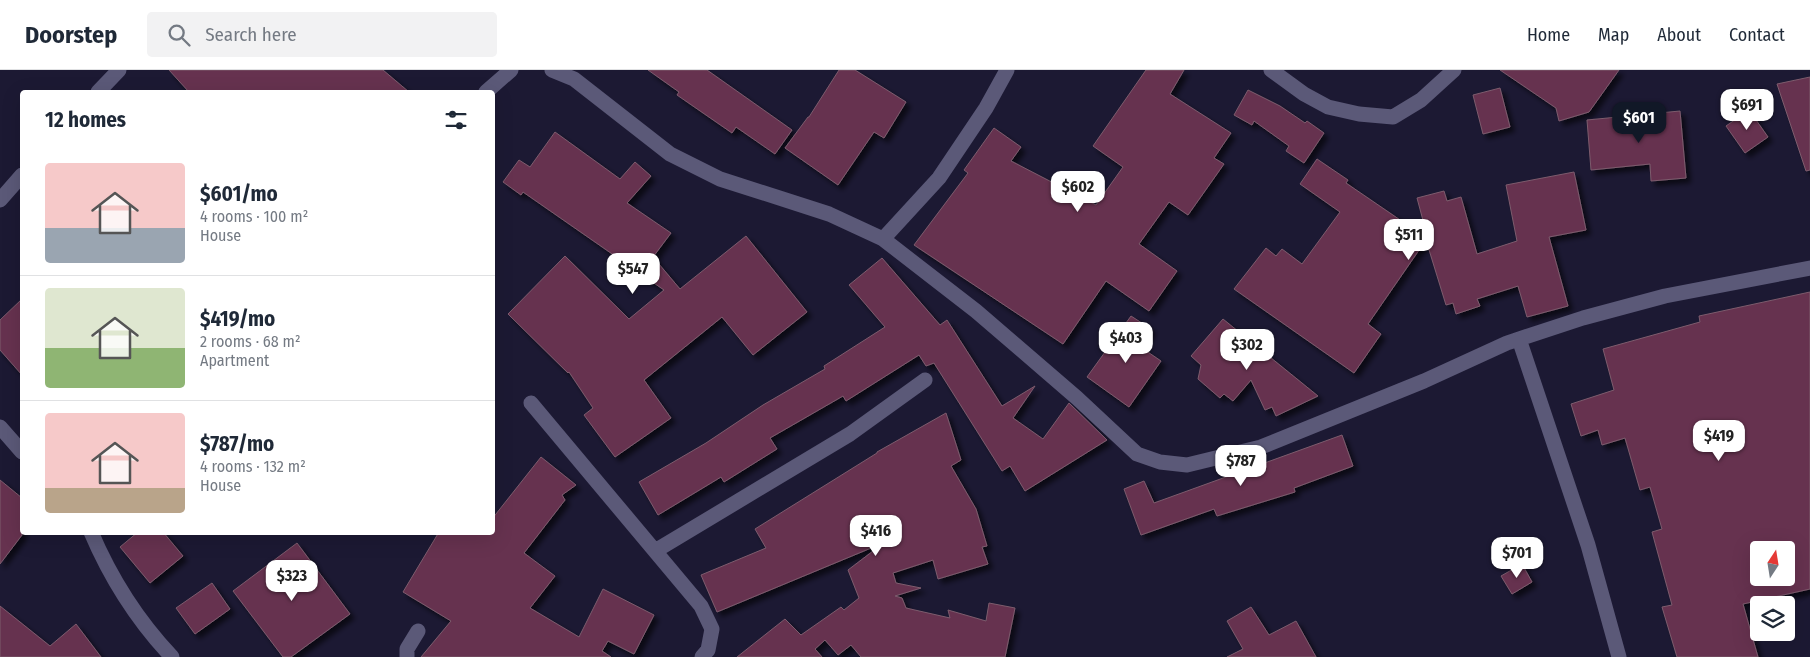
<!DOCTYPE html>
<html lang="en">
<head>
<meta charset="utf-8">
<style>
  :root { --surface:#fff; --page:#f2f2f3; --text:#1f2937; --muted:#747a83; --line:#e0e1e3; --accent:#111827 }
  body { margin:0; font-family:"Fira Sans Condensed",sans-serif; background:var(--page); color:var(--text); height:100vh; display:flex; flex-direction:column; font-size:19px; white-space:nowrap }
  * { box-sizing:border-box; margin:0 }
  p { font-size:16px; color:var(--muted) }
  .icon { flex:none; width:28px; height:28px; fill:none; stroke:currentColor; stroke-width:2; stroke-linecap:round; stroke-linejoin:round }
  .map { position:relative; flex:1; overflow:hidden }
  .sheet { position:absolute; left:20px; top:20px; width:475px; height:445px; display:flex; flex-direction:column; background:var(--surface); border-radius:5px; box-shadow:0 5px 20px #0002 }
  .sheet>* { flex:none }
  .needle { width:32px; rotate:12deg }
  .fabs { position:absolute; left:1750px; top:471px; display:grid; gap:10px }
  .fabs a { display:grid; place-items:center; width:45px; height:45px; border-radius:5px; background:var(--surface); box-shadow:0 5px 20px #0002; font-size:25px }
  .price { position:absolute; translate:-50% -42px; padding:0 11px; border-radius:10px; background:#fff; color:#222; font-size:16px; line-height:32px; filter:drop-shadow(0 1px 2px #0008) }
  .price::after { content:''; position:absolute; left:50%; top:30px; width:15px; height:11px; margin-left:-8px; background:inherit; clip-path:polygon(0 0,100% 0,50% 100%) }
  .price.active { background:var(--accent); color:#fff }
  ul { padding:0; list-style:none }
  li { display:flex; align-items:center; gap:15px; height:125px; padding:0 25px }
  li+li { border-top:1px solid var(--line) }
  li span { display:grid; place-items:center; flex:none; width:140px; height:100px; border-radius:5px; color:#555 }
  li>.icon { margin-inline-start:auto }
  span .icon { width:60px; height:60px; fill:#fffc; stroke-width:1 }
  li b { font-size:21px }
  h2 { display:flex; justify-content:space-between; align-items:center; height:60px; padding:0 25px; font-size:21px }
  header { display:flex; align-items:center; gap:30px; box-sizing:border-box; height:70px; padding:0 25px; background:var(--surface); border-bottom:1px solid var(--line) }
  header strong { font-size:24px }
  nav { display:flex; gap:28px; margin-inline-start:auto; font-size:18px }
  .search { width:350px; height:45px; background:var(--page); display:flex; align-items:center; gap:12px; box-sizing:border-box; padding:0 18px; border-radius:5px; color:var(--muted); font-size:19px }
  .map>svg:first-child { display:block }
  .building { fill:#66314f; stroke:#7d5c6d; fill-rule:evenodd; filter:url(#shadow) }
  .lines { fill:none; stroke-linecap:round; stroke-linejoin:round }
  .minor { stroke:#5b5978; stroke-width:15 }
</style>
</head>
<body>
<header>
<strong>Doorstep</strong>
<div class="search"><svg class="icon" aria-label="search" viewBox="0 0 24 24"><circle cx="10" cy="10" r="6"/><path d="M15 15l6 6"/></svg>Search here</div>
<nav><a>Home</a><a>Map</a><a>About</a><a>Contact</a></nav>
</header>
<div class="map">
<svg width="1810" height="587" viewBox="0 0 1810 587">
  <defs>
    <filter id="shadow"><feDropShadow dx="4.5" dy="4.5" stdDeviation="2.5" flood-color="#0009"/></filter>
  </defs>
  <rect width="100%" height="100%" fill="#1c1933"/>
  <!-- building -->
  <path class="building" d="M 169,0 L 383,0 L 409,22 L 189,22 Z
    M 648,0 L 707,0 L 792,60 L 775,84 L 736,57 L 732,63 L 677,25 L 679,22 Z
    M 839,0 L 855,0 L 906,32 L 884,68 L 874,62 L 838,115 L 785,78 L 808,47 L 809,47 Z
    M 1146,0 L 1184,0 L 1170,24 L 1231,63 L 1214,88 L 1224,94 L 1188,145 L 1169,132 L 1139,174 L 1177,201 L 1149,241 L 1106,211 L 1063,274 L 914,175 L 968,103 L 964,100 L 994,58 L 1021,77 L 1011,91 L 1096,135 L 1123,97 L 1093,76 Z
    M 1500,0 L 1619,0 L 1589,42 L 1559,51 L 1556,38 Z
    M 1810,7 L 1810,100 L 1806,101 L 1777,14 Z
    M 1500,18 L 1510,57 L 1483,64 L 1473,25 Z
    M 1248,20 L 1280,36 L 1305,53 L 1307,51 L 1324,63 L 1304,93 L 1286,81 L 1289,76 L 1254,51 L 1252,55 L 1234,45 Z
    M 1749,40 L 1768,67 L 1745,83 L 1726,56 Z
    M 1680,41 L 1686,108 L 1651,111 L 1650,94 L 1591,100 L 1587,50 Z
    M 555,62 L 620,109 L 635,92 L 651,106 L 627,133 L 671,163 L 653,187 L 680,219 L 746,166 L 807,242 L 753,285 L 722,247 L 644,310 L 671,348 L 615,387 L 584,345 L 593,338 L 569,302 L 568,303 L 508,244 L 565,186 L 629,249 L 664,220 L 523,122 L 521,125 L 503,112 L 519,90 L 530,97 Z
    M 1317,89 L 1348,110 L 1346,113 L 1428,169 L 1417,128 L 1444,121 L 1447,131 L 1461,127 L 1477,184 L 1517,171 L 1506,115 L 1574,102 L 1586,160 L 1549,167 L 1568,236 L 1527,247 L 1518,216 L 1477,229 L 1480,236 L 1456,244 L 1453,233 L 1446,235 L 1426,170 L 1368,254 L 1381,264 L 1354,303 L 1234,219 L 1266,178 L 1276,186 L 1282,179 L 1302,194 L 1340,142 L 1300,114 Z
    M 882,188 L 940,255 L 947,250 L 1002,336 L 1035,316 L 1013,348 L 1043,369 L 1069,333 L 1107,370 L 1025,421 L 1010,396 L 1002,401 L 934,293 L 926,296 L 919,285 L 846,331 L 843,326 L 770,368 L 777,379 L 724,412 L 721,407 L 658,445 L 639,412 L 706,373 L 763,335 L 825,299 L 824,296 L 885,257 L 849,215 Z
    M 1810,222 L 1810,519 L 1743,534 L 1758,587 L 1677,587 L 1662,537 L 1672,535 L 1652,462 L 1662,459 L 1650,417 L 1640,420 L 1625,368 L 1602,375 L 1598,360 L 1581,366 L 1571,334 L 1614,320 L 1603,279 L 1700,252 L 1699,246 ZM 1759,480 L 1786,480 L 1786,508 L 1759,508 Z
    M 22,229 L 22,305 L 0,280 L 0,250 Z
    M 1131,246 L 1151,259 L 1139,276 L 1161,291 L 1129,337 L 1087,307 Z
    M 1223,249 L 1318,326 L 1276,346 L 1272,337 L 1265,340 L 1251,310 L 1233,331 L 1224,324 L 1220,328 L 1198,309 L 1201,295 L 1191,286 Z
    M 946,343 L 961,390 L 951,396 L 976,439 L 987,476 L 982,477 L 988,494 L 938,509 L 933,490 L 893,503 L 896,513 L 921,518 L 895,526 L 902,528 L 906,538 L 950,548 L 948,540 L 986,551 L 989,533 L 1015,538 L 1005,587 L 861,587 L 851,575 L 838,585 L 825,570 L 815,579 L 822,587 L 737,587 L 785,549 L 801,565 L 841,537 L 844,540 L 859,528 L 848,500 L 877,478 L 876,476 L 717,542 L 701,505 L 766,478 L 755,459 L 877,383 L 877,382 Z
    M 1342,365 L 1353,396 L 1294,418 L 1295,422 L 1217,446 L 1214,439 L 1141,465 L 1124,419 L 1144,411 L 1154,433 Z
    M 541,387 L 576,415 L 562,425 L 565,430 L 524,483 L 555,506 L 530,538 L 579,567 L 603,519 L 654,545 L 634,584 L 608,571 L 602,581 L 611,587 L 421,587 L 451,551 L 403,522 L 439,462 L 492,462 L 492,449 Z
    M 0,410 L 22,428 L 22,465 L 0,494 Z
    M 138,462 L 163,462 L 183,486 L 150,513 L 120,477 Z
    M 297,473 L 350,544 L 291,587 L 283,587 L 233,521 Z
    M 1522,494 L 1532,512 L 1512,524 L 1501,506 Z
    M 212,513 L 230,539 L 195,564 L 176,538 Z
    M 0,536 L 50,576 L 76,554 L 101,587 L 0,587 Z
    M 1251,537 L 1269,565 L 1296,551 L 1316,587 L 1227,587 L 1243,579 L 1227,551 Z"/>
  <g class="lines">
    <!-- minor -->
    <path class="minor" d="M 552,0 L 574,9 L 670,84 L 720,109 L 829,144 L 883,169 L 976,241 L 1077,328 L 1137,384 L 1160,392 L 1187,395 L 1261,377 L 1424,311 L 1507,273 L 1583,248 L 1665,226 L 1810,198
      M 1271,0 L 1304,24 L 1328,37 L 1359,44 L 1393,47 L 1421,30 L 1454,0
      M 98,22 L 119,0
      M 486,22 L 511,0
      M 0,130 L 22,105
      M 883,169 L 939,108 L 986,38 L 1007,0
      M 1519,269 L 1588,475 L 1619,587
      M 531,333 L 701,536 L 712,559 L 708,580 L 702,587
      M 0,357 L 22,382
      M 91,462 C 111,509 137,550 172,587
      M 655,481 L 850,364 L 925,310
      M 407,587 L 407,579 L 418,561"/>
  </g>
</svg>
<div class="fabs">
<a><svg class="needle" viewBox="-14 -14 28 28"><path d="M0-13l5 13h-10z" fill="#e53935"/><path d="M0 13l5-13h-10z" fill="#747a83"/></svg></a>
<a><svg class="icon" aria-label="layers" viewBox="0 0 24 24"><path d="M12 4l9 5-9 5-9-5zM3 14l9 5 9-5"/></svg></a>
</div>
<b class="price" style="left:1747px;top:61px">$691</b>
<b class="price active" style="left:1639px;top:74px">$601</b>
<b class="price" style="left:1078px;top:143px">$602</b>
<b class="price" style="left:1409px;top:191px">$511</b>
<b class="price" style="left:633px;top:225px">$547</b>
<b class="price" style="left:1126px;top:294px">$403</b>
<b class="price" style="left:1247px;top:301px">$302</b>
<b class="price" style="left:1719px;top:392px">$419</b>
<b class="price" style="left:1241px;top:417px">$787</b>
<b class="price" style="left:876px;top:487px">$416</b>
<b class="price" style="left:1517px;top:509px">$701</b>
<b class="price" style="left:292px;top:532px">$323</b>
<section class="sheet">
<h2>12 homes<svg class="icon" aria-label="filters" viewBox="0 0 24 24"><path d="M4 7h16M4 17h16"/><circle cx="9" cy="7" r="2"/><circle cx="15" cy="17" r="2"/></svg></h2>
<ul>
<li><span style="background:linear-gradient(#f6c9c9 65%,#9aa5b1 0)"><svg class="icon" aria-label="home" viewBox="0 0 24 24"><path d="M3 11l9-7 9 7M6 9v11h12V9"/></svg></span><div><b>$601/mo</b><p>4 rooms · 100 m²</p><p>House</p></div></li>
<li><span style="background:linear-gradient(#dfe7d0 60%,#8fb573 0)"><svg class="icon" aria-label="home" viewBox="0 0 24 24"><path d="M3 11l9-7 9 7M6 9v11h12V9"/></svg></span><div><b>$419/mo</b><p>2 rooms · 68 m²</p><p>Apartment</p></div></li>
<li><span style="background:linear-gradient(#f6c9c9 75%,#b9a48a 0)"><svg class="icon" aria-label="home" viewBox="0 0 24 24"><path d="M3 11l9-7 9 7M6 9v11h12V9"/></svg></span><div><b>$787/mo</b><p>4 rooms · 132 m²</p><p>House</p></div></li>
</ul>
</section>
</div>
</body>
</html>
